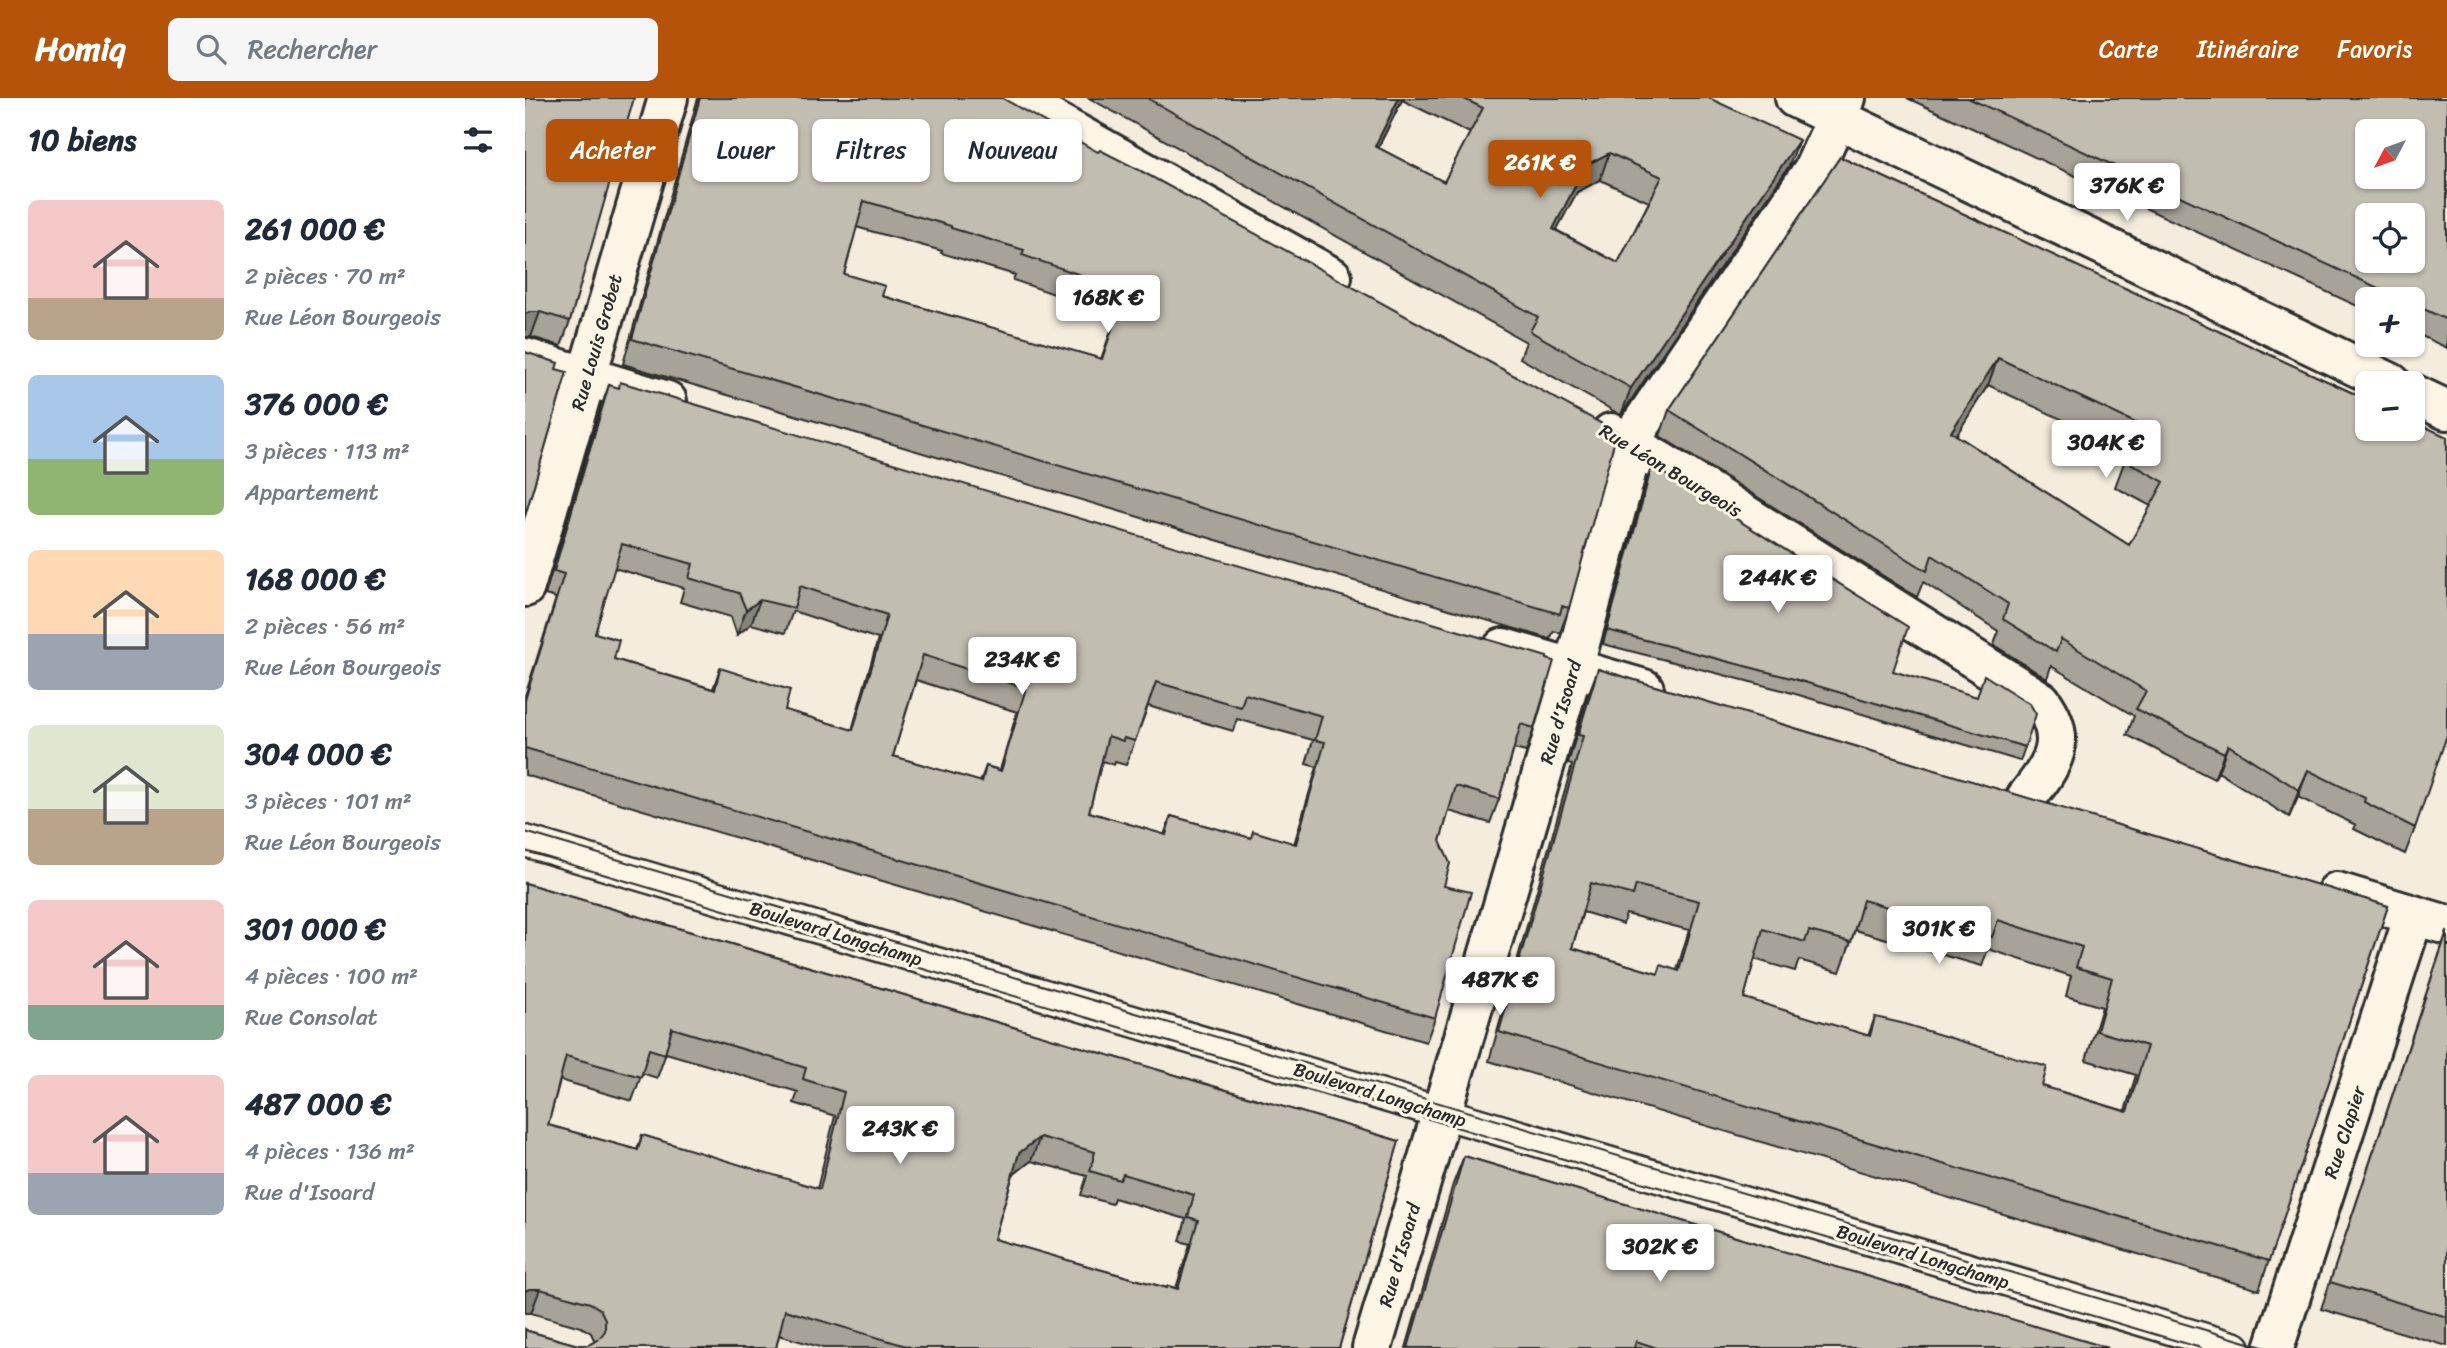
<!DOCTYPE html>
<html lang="fr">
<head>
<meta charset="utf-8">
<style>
  :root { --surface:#fff; --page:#f6f6f7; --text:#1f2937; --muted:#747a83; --accent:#b45309 }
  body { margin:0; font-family:Sriracha,sans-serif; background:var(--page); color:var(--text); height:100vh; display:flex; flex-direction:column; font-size:26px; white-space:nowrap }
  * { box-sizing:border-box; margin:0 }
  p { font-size:23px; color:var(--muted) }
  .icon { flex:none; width:38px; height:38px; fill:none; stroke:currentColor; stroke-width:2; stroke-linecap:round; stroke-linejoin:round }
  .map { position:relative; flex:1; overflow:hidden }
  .panel { display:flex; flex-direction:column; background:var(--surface); width:525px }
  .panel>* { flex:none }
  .hud { position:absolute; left:21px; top:21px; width:665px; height:63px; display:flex; gap:14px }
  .needle { width:46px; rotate:229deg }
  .fabs { position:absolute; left:1830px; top:21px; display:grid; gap:14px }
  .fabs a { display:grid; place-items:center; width:70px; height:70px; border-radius:10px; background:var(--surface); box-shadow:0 2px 5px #0004; font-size:35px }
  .price { position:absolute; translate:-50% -60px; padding:0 16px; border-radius:7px; background:#fff; color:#222; font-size:23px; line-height:46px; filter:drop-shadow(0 2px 4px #0008) }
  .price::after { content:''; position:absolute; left:50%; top:42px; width:21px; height:16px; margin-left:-10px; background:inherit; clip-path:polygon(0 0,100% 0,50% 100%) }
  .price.on { background:var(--accent); color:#fff }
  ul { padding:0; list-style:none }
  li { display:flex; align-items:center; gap:21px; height:175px; padding:0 28px }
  li span { display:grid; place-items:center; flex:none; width:196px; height:140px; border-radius:10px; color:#555 }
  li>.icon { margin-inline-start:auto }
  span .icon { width:84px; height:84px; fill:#fffc; stroke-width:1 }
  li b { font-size:30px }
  h2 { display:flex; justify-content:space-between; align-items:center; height:84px; padding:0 28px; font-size:30px }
  .tag { padding:0 24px; border-radius:10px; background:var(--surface); box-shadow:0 2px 5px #0004; font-size:24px; line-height:63px }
  .tag.on { background:var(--accent); color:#fff }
  header { display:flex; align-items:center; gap:42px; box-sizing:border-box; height:98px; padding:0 35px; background:var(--accent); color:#fff }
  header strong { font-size:33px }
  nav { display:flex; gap:38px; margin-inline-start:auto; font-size:24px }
  .search { width:490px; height:63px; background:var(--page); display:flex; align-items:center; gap:18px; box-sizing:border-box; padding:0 24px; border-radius:10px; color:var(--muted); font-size:26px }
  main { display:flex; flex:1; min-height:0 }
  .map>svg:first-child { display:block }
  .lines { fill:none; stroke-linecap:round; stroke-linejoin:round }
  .pedestrian-casing { stroke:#2b2b2b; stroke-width:35 }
  .minor-casing { stroke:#2b2b2b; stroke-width:44 }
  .secondary-casing { stroke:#2b2b2b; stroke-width:44 }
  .pedestrian { stroke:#fcf5e5; stroke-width:30 }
  .minor { stroke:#fcf5e5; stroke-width:38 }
  .secondary { stroke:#fcf5e5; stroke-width:38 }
  .tram { stroke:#2b2b2b; stroke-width:2 }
  .wall { fill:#a7a398; stroke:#2b2b2b; stroke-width:2; fill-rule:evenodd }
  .shaded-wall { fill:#88847c; stroke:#2b2b2b; stroke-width:2 }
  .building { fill:#c2bdb1; stroke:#2b2b2b; stroke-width:2; fill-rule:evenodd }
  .labels { text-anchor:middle; stroke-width:6; stroke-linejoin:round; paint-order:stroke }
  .street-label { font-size:19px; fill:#2b2b2b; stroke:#fcf5e5 }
</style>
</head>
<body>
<header>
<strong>Homiq</strong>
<div class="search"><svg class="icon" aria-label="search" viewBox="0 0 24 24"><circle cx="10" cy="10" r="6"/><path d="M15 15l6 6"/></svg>Rechercher</div>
<nav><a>Carte</a><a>Itinéraire</a><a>Favoris</a></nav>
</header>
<main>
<section class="panel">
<h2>10 biens<svg class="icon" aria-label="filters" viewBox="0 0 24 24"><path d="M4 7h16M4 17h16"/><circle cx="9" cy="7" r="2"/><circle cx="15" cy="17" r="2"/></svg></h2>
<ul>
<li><span style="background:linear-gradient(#f6c9c9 70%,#b9a48a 0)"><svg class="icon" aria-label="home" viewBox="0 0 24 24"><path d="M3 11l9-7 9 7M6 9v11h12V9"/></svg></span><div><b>261 000 €</b><p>2 pièces · 70 m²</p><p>Rue Léon Bourgeois</p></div></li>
<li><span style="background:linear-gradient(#a9c7e8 60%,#8fb573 0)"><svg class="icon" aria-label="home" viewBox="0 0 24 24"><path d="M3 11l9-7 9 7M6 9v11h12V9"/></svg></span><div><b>376 000 €</b><p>3 pièces · 113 m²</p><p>Appartement</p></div></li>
<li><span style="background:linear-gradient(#ffd9b3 60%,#9aa5b1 0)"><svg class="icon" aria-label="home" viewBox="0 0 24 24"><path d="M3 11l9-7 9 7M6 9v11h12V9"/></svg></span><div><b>168 000 €</b><p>2 pièces · 56 m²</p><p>Rue Léon Bourgeois</p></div></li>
<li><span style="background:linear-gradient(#dfe7d0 60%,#b9a48a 0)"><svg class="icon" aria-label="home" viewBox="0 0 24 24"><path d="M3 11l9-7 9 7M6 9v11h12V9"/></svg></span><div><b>304 000 €</b><p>3 pièces · 101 m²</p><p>Rue Léon Bourgeois</p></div></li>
<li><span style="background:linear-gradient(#f6c9c9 75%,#7fa58c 0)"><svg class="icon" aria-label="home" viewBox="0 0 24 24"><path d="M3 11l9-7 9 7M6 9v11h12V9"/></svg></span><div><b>301 000 €</b><p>4 pièces · 100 m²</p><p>Rue Consolat</p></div></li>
<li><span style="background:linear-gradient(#f6c9c9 70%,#9aa5b1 0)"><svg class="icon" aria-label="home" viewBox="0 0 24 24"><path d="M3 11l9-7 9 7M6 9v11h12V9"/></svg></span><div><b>487 000 €</b><p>4 pièces · 136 m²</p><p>Rue d'Isoard</p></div></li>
</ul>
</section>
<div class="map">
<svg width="1922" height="1250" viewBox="0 0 1922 1250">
  <rect width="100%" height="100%" fill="#f4edde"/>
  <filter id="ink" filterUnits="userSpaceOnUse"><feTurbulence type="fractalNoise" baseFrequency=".0143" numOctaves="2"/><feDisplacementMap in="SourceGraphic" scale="14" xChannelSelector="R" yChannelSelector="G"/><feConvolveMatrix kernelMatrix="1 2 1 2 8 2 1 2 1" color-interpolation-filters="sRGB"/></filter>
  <g filter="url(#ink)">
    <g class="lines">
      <!-- pedestrian casing -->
      <g class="pedestrian-casing">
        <path id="pedestrian" d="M 0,743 L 1710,1250"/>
      </g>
      <!-- minor casing -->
      <g class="minor-casing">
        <path id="minor" d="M 488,0 L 807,179
          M 0,260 L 142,303
          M 1086,335 L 1138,365 L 1516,603 C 1545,642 1528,667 1501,700
          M 0,489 L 143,0
          M 978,550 L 1119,591
          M 1812,794 L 1922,827
          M 847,1250 L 1048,571 L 1113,331 L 1288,72 L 1321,0
          M 1749,1250 L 1889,817"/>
      </g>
      <!-- secondary casing -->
      <g class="secondary-casing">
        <path id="secondary" d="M 1270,0 L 1866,285
          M 1888,296 L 1922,312"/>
      </g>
      <!-- pedestrian -->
      <use href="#pedestrian" class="pedestrian"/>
      <!-- minor -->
      <use href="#minor" class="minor"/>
      <!-- secondary -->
      <use href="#secondary" class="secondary"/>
      <!-- tram -->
      <path class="tram" d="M 0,734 L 1741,1250
        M 0,753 L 1676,1250"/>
    </g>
    <!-- wall -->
    <path class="wall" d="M 0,0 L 45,223 L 36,248 L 6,239 Z
      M 173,0 L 477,0 L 1044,510 L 1035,535 L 1029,533 L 1025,541 L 98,266 ZM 331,129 L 417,153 L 416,155 L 490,177 L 488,182 L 547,202 L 545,206 L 590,221 L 576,261 L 357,198 L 319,176 Z
      M 564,0 L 1184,0 L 1264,68 L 1096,317 L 995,260 L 1001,244 ZM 877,2 L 945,35 L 919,84 L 853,50 ZM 1075,82 L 1124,104 L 1093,165 L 1031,132 L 1052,94 Z
      M 1382,0 L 1922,0 L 1922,250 L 1888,234 L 1888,201 L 1843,201 L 1843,213 Z
      M 1315,59 L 1843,302 L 1890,730 L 1880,756 L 1829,731 L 1831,727 L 1773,699 L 1764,719 L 1693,674 L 1689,681 L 1602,637 L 1609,618 L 1526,568 L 1522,581 L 1469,547 L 1473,533 L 1398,484 L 1392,499 L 1135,338 L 1144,312 ZM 1463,287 L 1605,353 L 1600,362 L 1590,389 L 1626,408 L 1604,447 L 1431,337 Z
      M 84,287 L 1009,630 L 1001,654 L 989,651 L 974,701 L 965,725 L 924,713 L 915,743 L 919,788 L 910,920 L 901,944 L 0,677 L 0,598 L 31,500 L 20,497 L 75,312 ZM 89,470 L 159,490 L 155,504 L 206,519 L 212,537 L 226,526 L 260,535 L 268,513 L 353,541 L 327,632 L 260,612 L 195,570 L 188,591 L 89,561 L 70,535 ZM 391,582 L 492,614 L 475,672 L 461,668 L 455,684 L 368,658 ZM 623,608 L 708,633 L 712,621 L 788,642 L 781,666 L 792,669 L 769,746 L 725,740 L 646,718 L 639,737 L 564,714 L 577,663 L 589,667 L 590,664 L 601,667 Z
      M 1127,368 L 1368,573 L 1500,649 L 1495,663 L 1257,592 L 1078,546 L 1122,381 Z
      M 1073,571 L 1863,808 L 1734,1192 L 964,963 L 1047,667 L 1043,666 L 1062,600 ZM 1058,814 L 1098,826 L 1101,816 L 1164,832 L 1152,872 L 1133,876 L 1047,850 ZM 1330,832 L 1457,868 L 1463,851 L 1546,878 L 1541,898 L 1577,909 L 1561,962 L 1611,977 L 1600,1013 L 1517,988 L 1350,919 L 1343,938 L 1219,900 L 1229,861 L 1270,873 L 1274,862 L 1315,874 Z
      M 0,785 L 874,1043 L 814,1250 L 298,1250 L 254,1237 L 251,1250 L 0,1250 L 0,1231 L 3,1233 L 53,1247 L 63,1247 L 70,1244 L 66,1235 L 56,1229 L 6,1215 L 0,1215 ZM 141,955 L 273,994 L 269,1005 L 310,1018 L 292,1091 L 117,1037 L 112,1052 L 23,1027 L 35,982 L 107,1003 L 117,975 L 132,980 ZM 506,1063 L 562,1078 L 556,1097 L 587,1106 L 589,1100 L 661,1121 L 655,1143 L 665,1146 L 651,1190 L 643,1188 L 642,1190 L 570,1170 L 469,1141 L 488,1077 Z
      M 1922,833 L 1922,1248 L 1796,1211 Z
      M 939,1058 L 1583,1250 L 881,1250 L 928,1086 Z"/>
    <!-- shaded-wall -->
    <path class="shaded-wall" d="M 874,0 L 878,0 L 840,75 L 850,48 Z
      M 1274,42 L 1264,68 L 1096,317 L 1106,290 Z
      M 1084,55 L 1075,82 L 1052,94 L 1018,157 L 1028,131 L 1061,67 Z
      M 5,214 L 15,214 L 6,239 L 0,239 L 0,216 Z
      M 1473,260 L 1463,287 L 1417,360 L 1426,334 Z
      M 235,502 L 226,526 L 212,537 L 221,512 Z
      M 1703,647 L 1693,674 L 1689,681 L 1699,655 Z
      M 1783,672 L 1773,699 L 1764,719 L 1774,692 Z
      M 515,1039 L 506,1063 L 485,1079 L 494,1055 Z
      M 4,1191 L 15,1191 L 6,1215 L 0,1215 L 0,1193 Z"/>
    <!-- building -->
    <path class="building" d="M 0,0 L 109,0 L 45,223 L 15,214 L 5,214 L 0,216 Z
      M 175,0 L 477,0 L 573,54 L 575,52 L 616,73 L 1092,334 L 1044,510 L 1037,508 L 1035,516 L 107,241 ZM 339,103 L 426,128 L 426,130 L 499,152 L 497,157 L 556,177 L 554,181 L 599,196 L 577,261 L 357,198 L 360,188 L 319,176 Z
      M 622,0 L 874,0 L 850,48 L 919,84 L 958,10 L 937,0 L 1184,0 L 1274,42 L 1106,290 L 1005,233 L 1013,219 ZM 1084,55 L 1137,79 L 1093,165 L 1028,131 L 1061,67 Z
      M 1443,0 L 1922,0 L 1922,222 L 1888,206 L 1888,201 L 1877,201 ZM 1843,33 L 1888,33 L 1888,79 L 1843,79 ZM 1843,117 L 1888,117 L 1888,163 L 1843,163 Z
      M 1315,59 L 1843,302 L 1843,331 L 1888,331 L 1888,323 L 1922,339 L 1922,637 L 1890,730 L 1839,704 L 1840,700 L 1783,672 L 1774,692 L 1703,647 L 1699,655 L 1611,611 L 1621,593 L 1536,541 L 1531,554 L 1478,521 L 1483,506 L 1407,457 L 1402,473 L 1144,312 ZM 1473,260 L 1619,329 L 1600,362 L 1639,384 L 1604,447 L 1426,334 Z
      M 0,254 L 33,265 L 31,271 L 42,274 L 0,418 Z
      M 95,284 L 1022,559 L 1022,561 L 1029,563 L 1009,630 L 996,626 L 974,701 L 931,688 L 915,743 L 925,765 L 919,788 L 946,794 L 910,920 L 0,650 L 0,602 L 39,476 L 29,473 L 84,287 L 94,290 ZM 97,446 L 168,466 L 164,480 L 214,495 L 221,512 L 235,502 L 269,510 L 275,488 L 362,517 L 328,632 L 260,612 L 265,592 L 195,570 L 190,592 L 89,561 L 94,542 L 70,535 ZM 398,557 L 501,590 L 476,673 L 461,668 L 457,684 L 368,658 ZM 631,584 L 716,609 L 720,596 L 797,618 L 790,642 L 800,644 L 771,746 L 728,733 L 726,740 L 646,718 L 641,737 L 564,714 L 583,638 L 598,643 L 599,640 L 610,643 Z
      M 1127,368 L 1383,529 L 1368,573 L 1452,599 L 1459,577 L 1505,606 L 1511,616 L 1500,649 L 1262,579 L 1082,532 Z
      M 1073,571 L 1863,808 L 1744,1163 L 974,934 L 1058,638 L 1053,637 ZM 1066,785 L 1108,797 L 1111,787 L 1174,803 L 1154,873 L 1136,867 L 1133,876 L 1047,850 ZM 1338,802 L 1467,839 L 1473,822 L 1557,849 L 1551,869 L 1587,880 L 1572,933 L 1622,948 L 1602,1014 L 1517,988 L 1522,969 L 1376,925 L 1350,919 L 1345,938 L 1219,900 L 1238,831 L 1280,844 L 1284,833 L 1326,844 Z
      M 0,785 L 874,1043 L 814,1250 L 388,1250 L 260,1212 L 251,1250 L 0,1250 L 0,1231 L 3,1233 L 53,1247 L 63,1247 L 73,1242 L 80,1233 L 80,1221 L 75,1211 L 65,1205 L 15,1191 L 4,1191 L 0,1193 ZM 147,930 L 281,970 L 278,981 L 319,994 L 295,1091 L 117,1037 L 113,1052 L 23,1027 L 41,958 L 116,979 L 124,951 L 140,956 ZM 515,1039 L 570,1054 L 565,1073 L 595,1082 L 598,1076 L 669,1097 L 663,1119 L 673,1122 L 653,1191 L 643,1188 L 642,1190 L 570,1170 L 469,1141 L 494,1055 Z
      M 1922,834 L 1922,1219 L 1805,1184 Z
      M 939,1058 L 1583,1250 L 1132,1250 L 1111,1243 L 1109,1250 L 883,1250 Z"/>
  </g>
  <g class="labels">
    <!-- street labels -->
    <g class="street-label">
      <text transform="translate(71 244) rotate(-74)" y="7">Rue Louis Grobet</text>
      <text transform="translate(1146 372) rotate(31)" y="7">Rue Léon Bourgeois</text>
      <text transform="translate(1035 614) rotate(-74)" y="7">Rue d'Isoard</text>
      <text transform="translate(311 835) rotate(17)" y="7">Boulevard Longchamp</text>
      <text transform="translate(855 996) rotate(17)" y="7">Boulevard Longchamp</text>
      <text transform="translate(1819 1034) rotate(-72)" y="7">Rue Clapier</text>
      <text transform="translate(874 1157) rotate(-74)" y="7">Rue d'Isoard</text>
      <text transform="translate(1398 1158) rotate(17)" y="7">Boulevard Longchamp</text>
    </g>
  </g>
</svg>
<div class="fabs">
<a><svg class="needle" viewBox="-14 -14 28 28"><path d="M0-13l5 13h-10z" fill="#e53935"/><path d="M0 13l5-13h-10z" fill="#747a83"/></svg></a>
<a><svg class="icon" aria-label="locate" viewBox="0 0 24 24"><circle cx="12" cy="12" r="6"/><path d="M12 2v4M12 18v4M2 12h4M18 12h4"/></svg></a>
<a>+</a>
<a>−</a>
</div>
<b class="price on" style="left:1015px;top:102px">261K €</b>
<b class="price" style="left:1602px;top:125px">376K €</b>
<b class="price" style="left:583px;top:237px">168K €</b>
<b class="price" style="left:1581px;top:382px">304K €</b>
<b class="price" style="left:1253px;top:517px">244K €</b>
<b class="price" style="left:497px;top:599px">234K €</b>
<b class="price" style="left:1414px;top:868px">301K €</b>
<b class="price" style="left:975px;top:919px">487K €</b>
<b class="price" style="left:375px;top:1068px">243K €</b>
<b class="price" style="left:1135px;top:1186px">302K €</b>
<div class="hud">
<a class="tag on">Acheter</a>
<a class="tag">Louer</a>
<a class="tag">Filtres</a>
<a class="tag">Nouveau</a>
</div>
</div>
</main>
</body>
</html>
